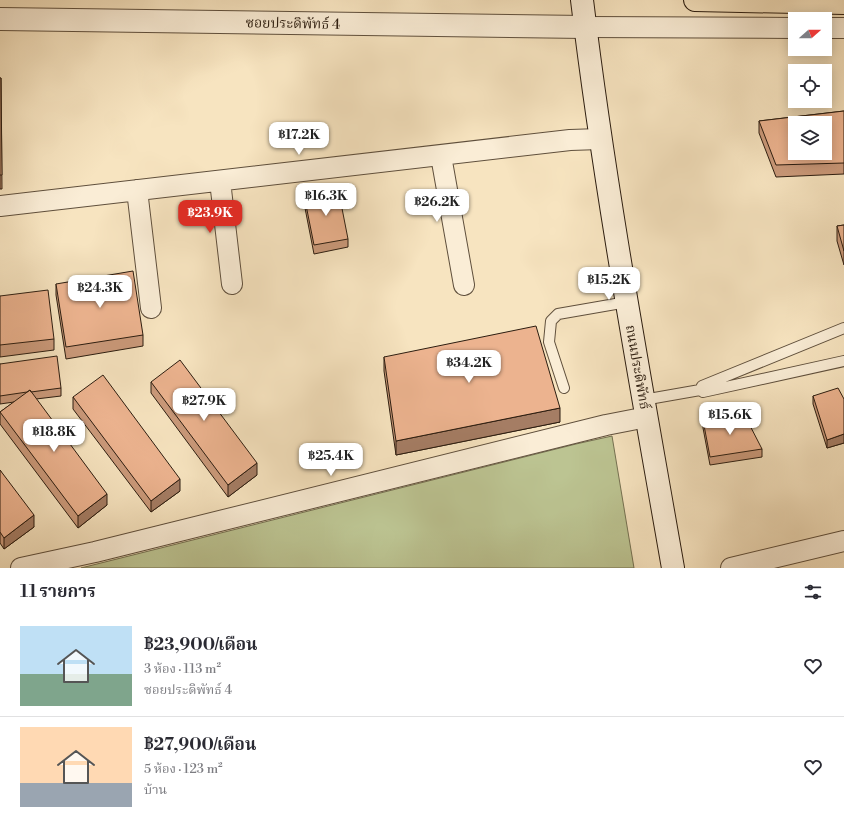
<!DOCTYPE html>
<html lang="th">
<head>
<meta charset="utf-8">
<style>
  :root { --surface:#fff; --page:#f7f7f7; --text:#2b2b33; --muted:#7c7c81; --line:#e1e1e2; --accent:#d93025 }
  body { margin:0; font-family:"Libre Bodoni","Noto Serif Thai",serif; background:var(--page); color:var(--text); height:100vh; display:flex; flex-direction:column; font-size:15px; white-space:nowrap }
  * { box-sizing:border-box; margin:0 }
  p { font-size:13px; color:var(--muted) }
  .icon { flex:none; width:22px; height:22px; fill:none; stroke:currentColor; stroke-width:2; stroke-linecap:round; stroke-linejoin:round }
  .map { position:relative; height:568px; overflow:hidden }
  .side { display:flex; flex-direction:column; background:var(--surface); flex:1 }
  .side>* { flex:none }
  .needle { width:26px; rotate:69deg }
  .fabs { position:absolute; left:788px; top:12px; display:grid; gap:8px }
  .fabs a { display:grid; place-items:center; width:44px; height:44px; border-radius:0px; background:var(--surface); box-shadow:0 2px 10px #0003; font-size:20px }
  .price { position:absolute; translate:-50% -34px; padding:0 9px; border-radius:8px; background:#fff; color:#222; font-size:13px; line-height:26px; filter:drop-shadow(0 1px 2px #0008) }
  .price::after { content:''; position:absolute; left:50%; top:24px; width:12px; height:9px; margin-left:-6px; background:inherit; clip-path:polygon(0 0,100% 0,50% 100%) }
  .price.selected { background:var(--accent); color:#fff }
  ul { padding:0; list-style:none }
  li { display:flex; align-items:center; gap:12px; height:100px; padding:0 20px }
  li+li { border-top:1px solid var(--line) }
  li span { display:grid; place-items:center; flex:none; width:112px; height:80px; border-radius:0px; color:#555 }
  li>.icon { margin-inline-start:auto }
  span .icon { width:48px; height:48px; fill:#fffc; stroke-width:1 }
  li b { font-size:17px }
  h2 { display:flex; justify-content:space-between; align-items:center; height:48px; padding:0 20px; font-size:17px }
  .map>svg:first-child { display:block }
  .green { fill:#bcc492; stroke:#747051 }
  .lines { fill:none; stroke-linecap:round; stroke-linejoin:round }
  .service-casing { stroke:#5f4f3c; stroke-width:12 }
  .minor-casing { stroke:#5f4f3c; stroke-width:22 }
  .tertiary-casing { stroke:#5f4f3c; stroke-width:24 }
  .secondary-casing { stroke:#2c1d10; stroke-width:24 }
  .motorway-casing { stroke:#2c1d10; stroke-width:24 }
  .service { stroke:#faedd6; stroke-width:10 }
  .minor { stroke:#faedd6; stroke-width:20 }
  .tertiary { stroke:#faedd6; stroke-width:22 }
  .secondary { stroke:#faedd6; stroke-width:22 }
  .motorway { stroke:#f7e4c0; stroke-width:22 }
  .wall { fill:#cb9a7b; stroke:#2c1d10 }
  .shaded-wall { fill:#a57d64; stroke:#2c1d10 }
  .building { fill:#ecb38f; stroke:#2c1d10; fill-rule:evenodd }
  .labels { text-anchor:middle; stroke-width:3; stroke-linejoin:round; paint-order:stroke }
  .street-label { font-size:14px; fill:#2c1d10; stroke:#faedd6 }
</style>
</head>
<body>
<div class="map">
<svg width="844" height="568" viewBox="0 0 844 568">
  <rect width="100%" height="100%" fill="#f7e4c0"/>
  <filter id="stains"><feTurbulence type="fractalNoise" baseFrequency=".005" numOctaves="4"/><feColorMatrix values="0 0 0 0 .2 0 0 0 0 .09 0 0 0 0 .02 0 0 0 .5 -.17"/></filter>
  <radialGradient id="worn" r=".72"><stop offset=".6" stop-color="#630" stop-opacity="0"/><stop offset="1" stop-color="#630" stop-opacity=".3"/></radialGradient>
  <!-- green -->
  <path class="green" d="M 612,436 L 634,568 L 81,568 L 576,444 Z"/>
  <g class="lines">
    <!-- service casing -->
    <g class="service-casing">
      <path id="service" d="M 564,388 L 549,342 L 551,321 L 558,314 L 627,302
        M 700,390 L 702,386 L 844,328
        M 643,400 L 700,390 L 703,392 L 844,361"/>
    </g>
    <!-- minor casing -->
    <g class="minor-casing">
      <path id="minor" d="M 585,27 L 795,28
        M 825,28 L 844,28
        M 441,156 L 464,285
        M 220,181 L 232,284
        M 137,190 L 151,308
        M 0,206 L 570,140 L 600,139
        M 21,568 L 95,552 L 606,425 L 647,417
        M 731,568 L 844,541"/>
    </g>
    <!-- tertiary casing -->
    <g class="tertiary-casing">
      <path id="tertiary" d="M 0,19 L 585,27"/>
    </g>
    <!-- secondary casing -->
    <g class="secondary-casing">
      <path id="secondary" d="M 582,0 C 605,190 640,379 673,568"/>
    </g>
    <!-- motorway casing -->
    <g class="motorway-casing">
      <path id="motorway" d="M 695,0 L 844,3"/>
    </g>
    <!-- service -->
    <use href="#service" class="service"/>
    <!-- minor -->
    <use href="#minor" class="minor"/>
    <!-- tertiary -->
    <use href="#tertiary" class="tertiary"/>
    <!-- secondary -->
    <use href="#secondary" class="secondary"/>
    <!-- motorway -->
    <use href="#motorway" class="motorway"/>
  </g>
  <!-- wall -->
  <path class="wall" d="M 0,78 L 1,78 L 2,189 L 0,189 Z
    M 844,111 L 844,174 L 776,177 L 759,133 L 759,121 Z
    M 304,195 L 348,239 L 348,247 L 314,254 L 304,203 Z
    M 844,225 L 844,265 L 837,241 L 837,226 Z
    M 56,284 L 143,335 L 143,346 L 66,359 L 56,295 Z
    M 0,296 L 54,339 L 54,350 L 0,357 Z
    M 384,357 L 560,422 L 396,455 L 384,371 Z
    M 0,364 L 61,388 L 61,396 L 36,399 L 107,505 L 78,528 L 0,424 L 0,412 L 14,402 L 0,404 Z
    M 151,382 L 257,475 L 228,497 L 151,393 Z
    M 813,396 L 844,399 L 844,443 L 827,448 L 813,404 Z
    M 73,397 L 180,491 L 151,512 L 73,409 Z
    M 703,420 L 762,449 L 762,457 L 710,465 L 703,428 Z
    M 0,470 L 34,527 L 4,549 L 0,543 Z"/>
  <!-- shaded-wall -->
  <path class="shaded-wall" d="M 560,408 L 560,422 L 396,455 L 396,441 Z
    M 844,434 L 844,443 L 827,448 L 827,440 Z
    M 257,463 L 257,475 L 228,497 L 228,485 Z
    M 180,479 L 180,491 L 151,512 L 151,501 Z
    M 107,494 L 107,505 L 78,528 L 78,516 Z
    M 34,515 L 34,527 L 4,549 L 4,538 Z"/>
  <!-- building -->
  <path class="building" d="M 0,78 L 1,78 L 2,175 L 0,175 Z
    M 844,111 L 844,163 L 776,165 L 759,121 ZM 795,123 L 825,123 L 825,153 L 795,153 Z
    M 338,188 L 348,239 L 314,245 L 304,195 Z
    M 844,225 L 844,251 L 837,226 Z
    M 133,271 L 143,335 L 66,347 L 56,284 Z
    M 48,290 L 54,339 L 0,345 L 0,296 Z
    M 536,326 L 560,408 L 396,441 L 384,357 Z
    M 57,356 L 61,388 L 31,392 L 30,390 L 27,392 L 0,396 L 0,364 Z
    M 180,360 L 257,463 L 228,485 L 151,382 Z
    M 103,375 L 180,479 L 151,501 L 73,397 Z
    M 838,388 L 844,399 L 844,434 L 827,440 L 813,396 Z
    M 30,390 L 107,494 L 78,516 L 0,412 Z
    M 744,414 L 762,449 L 710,457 L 703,420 Z
    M 0,470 L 34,515 L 4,538 L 0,532 Z"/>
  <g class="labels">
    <!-- street labels -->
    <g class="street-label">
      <text transform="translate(293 23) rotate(1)" y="5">ซอยประดิพัทธ์ 4</text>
      <text transform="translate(638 367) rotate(80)" y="5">ถนนประดิพัทธ์</text>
    </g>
  </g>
  <rect width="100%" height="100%" filter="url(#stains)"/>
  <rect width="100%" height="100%" fill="url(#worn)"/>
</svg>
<div class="fabs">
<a><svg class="needle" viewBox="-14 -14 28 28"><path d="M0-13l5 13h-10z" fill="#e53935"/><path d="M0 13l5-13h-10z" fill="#7c7c81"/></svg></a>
<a><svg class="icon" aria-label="locate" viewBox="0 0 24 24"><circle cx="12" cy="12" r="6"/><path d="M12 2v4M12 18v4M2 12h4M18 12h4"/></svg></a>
<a><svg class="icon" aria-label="layers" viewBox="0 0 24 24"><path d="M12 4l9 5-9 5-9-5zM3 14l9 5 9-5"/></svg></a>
</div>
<b class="price" style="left:299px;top:156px">฿17.2K</b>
<b class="price" style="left:326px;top:217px">฿16.3K</b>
<b class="price" style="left:437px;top:223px">฿26.2K</b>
<b class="price selected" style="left:210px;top:234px">฿23.9K</b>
<b class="price" style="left:609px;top:301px">฿15.2K</b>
<b class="price" style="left:100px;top:309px">฿24.3K</b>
<b class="price" style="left:469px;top:384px">฿34.2K</b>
<b class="price" style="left:204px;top:422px">฿27.9K</b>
<b class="price" style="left:730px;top:436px">฿15.6K</b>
<b class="price" style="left:54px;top:453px">฿18.8K</b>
<b class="price" style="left:331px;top:477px">฿25.4K</b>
</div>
<section class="side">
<h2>11 รายการ<svg class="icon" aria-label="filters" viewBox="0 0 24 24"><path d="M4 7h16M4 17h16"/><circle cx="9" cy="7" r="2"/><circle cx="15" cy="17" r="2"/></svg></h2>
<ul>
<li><span style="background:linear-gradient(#bfe0f5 60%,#7fa58c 0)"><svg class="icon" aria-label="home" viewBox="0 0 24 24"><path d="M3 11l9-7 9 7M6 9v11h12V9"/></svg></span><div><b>฿23,900/เดือน</b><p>3 ห้อง · 113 m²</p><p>ซอยประดิพัทธ์ 4</p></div><svg class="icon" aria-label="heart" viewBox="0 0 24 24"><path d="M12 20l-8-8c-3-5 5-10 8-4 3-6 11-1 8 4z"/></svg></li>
<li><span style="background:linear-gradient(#ffd9b3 70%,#9aa5b1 0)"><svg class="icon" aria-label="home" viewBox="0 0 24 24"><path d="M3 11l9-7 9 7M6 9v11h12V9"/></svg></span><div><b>฿27,900/เดือน</b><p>5 ห้อง · 123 m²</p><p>บ้าน</p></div><svg class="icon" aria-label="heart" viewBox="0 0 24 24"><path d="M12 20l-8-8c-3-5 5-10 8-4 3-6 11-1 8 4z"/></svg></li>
</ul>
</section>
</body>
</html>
